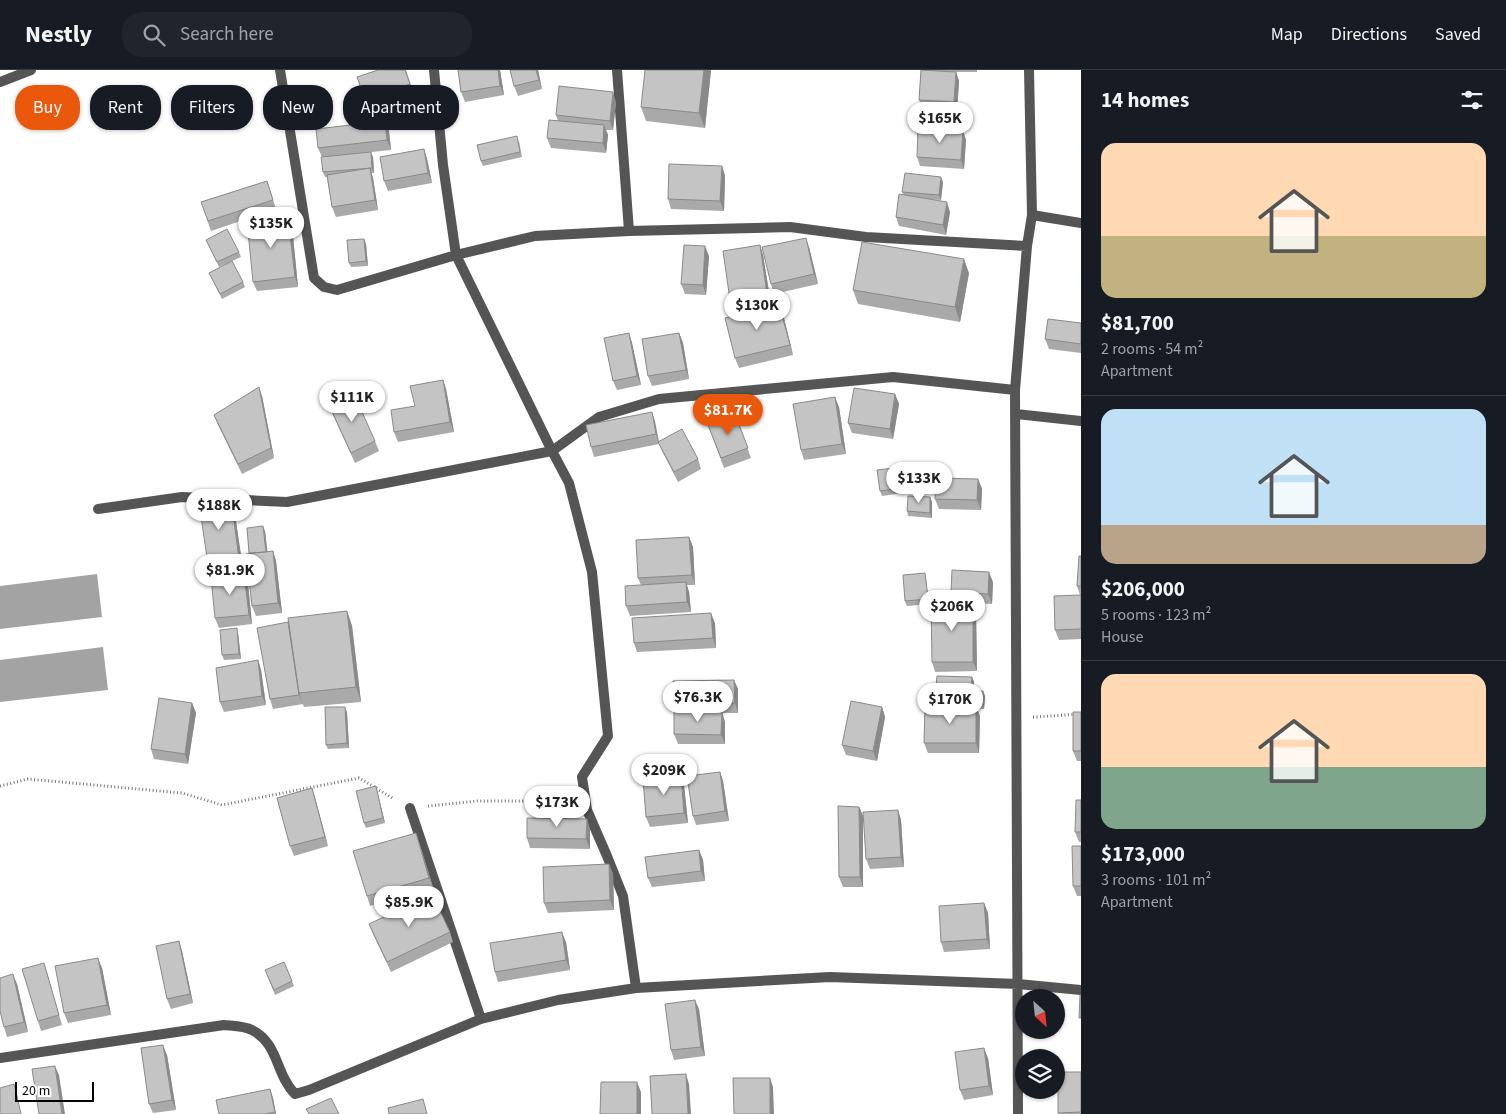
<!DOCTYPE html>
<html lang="en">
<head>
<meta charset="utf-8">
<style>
  :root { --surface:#171b24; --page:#20242c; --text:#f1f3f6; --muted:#9ea1a6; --line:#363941; --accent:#ea580c }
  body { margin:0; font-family:"Source Sans 3",sans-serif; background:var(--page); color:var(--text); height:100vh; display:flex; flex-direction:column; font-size:19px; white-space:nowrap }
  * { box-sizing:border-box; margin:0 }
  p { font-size:16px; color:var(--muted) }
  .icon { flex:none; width:28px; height:28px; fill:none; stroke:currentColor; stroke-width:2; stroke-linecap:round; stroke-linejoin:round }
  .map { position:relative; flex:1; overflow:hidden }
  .drawer { display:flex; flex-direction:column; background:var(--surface); width:425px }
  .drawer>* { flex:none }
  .top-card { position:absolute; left:15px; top:15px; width:475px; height:45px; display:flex; gap:10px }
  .needle { width:32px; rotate:153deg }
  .buttons { position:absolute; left:1015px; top:919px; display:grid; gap:10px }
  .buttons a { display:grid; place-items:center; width:50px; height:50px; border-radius:50%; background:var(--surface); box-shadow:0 1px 4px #0004; font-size:25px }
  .scale { position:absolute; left:15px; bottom:12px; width:79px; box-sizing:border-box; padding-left:5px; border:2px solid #000; border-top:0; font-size:14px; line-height:18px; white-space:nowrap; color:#000; -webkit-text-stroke:4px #fff; paint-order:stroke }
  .price { position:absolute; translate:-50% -42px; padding:0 11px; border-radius:18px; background:#fff; color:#222; font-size:16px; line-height:32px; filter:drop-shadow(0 1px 2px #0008) }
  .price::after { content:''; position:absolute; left:50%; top:30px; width:15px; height:11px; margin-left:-8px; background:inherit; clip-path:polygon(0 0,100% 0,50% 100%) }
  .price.selected { background:var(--accent); color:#fff }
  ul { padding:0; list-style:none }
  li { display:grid; align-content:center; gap:10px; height:265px; padding:0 20px }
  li+li { border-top:1px solid var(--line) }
  li span { display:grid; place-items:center; height:155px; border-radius:15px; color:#555 }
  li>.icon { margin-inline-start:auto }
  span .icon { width:90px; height:90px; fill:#fffc; stroke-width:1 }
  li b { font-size:21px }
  h2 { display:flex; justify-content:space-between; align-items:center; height:60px; padding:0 20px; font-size:21px }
  .tag { padding:0 18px; border-radius:20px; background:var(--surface); box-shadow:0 1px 4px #0004; font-size:18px; line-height:45px }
  .tag.selected { background:var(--accent); color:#fff }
  header { display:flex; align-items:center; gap:30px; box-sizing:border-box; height:70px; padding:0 25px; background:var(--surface); border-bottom:1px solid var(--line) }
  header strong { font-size:24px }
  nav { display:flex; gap:28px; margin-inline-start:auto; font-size:18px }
  .search { width:350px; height:45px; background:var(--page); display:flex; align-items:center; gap:12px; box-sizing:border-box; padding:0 18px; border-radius:20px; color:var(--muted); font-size:19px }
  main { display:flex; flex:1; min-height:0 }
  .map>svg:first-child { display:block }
  .water { fill:#a3a3a3 }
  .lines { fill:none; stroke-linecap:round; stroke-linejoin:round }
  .path { stroke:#777; stroke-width:3; stroke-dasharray:1 2.5; stroke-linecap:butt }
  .street { stroke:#555; stroke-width:10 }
  .wall { fill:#a9a9a9 }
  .shaded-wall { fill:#898989 }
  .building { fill:#c4c4c4; stroke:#898989 }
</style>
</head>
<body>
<header>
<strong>Nestly</strong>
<div class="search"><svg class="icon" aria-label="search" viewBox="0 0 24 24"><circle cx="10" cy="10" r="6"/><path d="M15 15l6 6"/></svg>Search here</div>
<nav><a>Map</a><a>Directions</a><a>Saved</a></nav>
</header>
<main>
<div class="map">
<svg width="1081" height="1044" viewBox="0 0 1081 1044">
  <rect width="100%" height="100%" fill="#fff"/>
  <!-- water -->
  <path class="water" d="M 97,504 L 102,547 L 0,559 L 0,516 Z
    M 103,577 L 108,620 L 0,632 L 0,590 Z"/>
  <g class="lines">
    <!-- path -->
    <path class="path" d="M 1033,647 L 1081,644
      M 0,716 L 28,709 L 182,723 L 222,735 L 359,708 L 394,729
      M 428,736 L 477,731 L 527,731 L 569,738"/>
    <!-- street -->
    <path class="street" d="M 280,0 L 314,208 L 324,217 L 337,220 L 456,185 L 535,166 L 629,161 L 790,157 L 866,167 L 1027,176
      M 434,0 L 443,95 L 456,185 L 552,381 L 569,413 L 592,502 L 608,666 L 582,707 L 587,740 L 607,786 L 623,826 L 636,918
      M 617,0 L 629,161
      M 0,12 L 31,0
      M 1032,145 L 1081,153
      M 1016,344 L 1081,351
      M 98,439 L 182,427 L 287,432 L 552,381 L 599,347 L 659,329 L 893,307 L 1015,320
      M 410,738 L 481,949
      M 0,988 L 224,955 C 233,956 244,956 252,960 C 279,974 275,1003 295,1024 L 309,1020 L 481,949 L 558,930 L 636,918 L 830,907 L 1018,914 L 1081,920
      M 1018,1044 L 1015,320 L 1027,176 L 1032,145 L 1029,0"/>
  </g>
  <!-- wall -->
  <path class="wall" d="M 406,0 L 414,24 L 368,39 L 357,7 Z
    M 458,0 L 500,0 L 504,25 L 465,32 L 461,22 Z
    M 510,0 L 538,0 L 542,19 L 518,26 L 514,16 Z
    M 711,0 L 705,58 L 646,51 L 641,37 Z
    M 921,0 L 977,0 L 977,2 L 956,2 L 959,11 L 957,42 L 923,40 L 919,30 Z
    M 616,32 L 613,60 L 606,60 L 608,65 L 606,83 L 551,78 L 547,68 L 558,51 L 556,45 Z
    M 389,61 L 391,80 L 343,85 L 373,87 L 374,103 L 371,103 L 373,108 L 378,140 L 336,147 L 332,137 L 327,107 L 325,107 L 323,102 L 322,87 L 318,78 Z
    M 963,61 L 966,70 L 964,99 L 920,96 L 917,87 Z
    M 519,71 L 522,87 L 483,96 L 481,91 Z
    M 424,79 L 427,89 L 432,113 L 388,121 L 384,111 Z
    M 722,96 L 725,106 L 724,141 L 671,139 L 668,129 Z
    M 267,111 L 276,139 L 211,161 L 201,132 Z
    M 943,112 L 941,130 L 926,129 L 950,142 L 946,165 L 899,156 L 896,147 L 904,125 L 902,122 Z
    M 292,156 L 298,217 L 257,221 L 253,212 Z
    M 364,169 L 366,174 L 368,196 L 351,197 L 349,193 Z
    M 206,170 L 239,182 L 241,187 L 219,197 Z
    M 760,175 L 763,185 L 771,234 L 733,240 L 730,230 Z
    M 809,177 L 818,214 L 774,224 L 771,214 Z
    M 709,186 L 706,225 L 685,224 L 681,214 Z
    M 209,203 L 243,212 L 245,217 L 222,229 Z
    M 969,203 L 960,252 L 858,234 L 853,220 Z
    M 779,234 L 783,244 L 793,285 L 739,298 L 735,288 Z
    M 1081,253 L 1081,283 L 1049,279 L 1045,269 Z
    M 629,263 L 632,273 L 641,315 L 617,320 L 613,311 Z
    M 679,263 L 683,273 L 689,309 L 652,316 L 648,306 Z
    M 443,310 L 446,319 L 454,362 L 398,372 L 394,362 L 415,336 Z
    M 895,324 L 899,334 L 893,369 L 852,363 L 848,353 Z
    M 262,326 L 274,388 L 242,404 L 218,355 L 214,345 Z
    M 329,335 L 375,371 L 379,381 L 355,393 L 333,345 Z
    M 839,337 L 846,384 L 804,390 L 801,380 Z
    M 652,342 L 655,352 L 659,371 L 698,389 L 701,399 L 678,412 L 662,381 L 659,374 L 594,387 L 591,377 Z
    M 735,344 L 751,388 L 724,398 L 708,355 Z
    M 913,401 L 916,421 L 882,426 L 880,421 Z
    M 978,409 L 982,419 L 981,440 L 939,439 L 935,429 Z
    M 930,427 L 932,432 L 932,448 L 908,446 L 907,441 Z
    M 231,428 L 234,438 L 243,499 L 211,504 L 208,494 Z
    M 265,461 L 267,482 L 273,481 L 276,491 L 282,543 L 256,546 L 252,536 L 249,484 Z
    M 689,467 L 693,477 L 695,515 L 687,515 L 689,522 L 691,542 L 630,546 L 626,536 L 641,515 L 638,508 Z
    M 1081,486 L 1081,569 L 1059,570 L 1055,560 L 1080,525 L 1077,516 Z
    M 925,503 L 926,508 L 929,534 L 907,536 L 905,531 Z
    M 244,504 L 248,514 L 252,554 L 219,558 L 215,548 Z
    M 993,512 L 992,534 L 973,533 L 976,541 L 977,601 L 935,602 L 932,592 L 954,531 L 951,522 Z
    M 347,541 L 352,556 L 361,632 L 304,637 L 302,631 L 303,634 L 273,639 L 270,629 L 288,552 L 290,558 Z
    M 715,553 L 716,578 L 637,582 L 634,573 Z
    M 238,563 L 241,589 L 224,590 L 222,585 Z
    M 258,590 L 261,600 L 266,635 L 224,642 L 220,632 Z
    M 972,607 L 974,612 L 973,621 L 985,626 L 984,639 L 977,639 L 980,646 L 979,683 L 928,683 L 924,673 L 932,636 L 931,633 L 938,620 L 936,616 Z
    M 734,610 L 738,619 L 738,643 L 722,643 L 725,652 L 725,674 L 678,674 L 674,664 L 676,642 L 673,634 Z
    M 192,633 L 196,643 L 188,694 L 154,689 L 151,679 Z
    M 882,637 L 885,647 L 877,691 L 846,685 L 842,675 Z
    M 347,642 L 349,678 L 328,679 L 326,675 Z
    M 1081,642 L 1081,691 L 1077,691 L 1073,681 Z
    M 720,702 L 723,711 L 729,751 L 696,755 L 693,746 Z
    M 681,705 L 684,715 L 688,753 L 650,757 L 646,747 Z
    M 376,716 L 385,753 L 366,758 L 364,753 Z
    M 312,718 L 315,728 L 328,776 L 294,786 L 290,776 Z
    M 1081,730 L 1081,772 L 1079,772 L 1075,762 Z
    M 859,737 L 863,746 L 863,817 L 843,817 L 839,807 Z
    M 898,740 L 901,750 L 904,797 L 870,799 L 866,789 Z
    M 590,759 L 590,779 L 530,778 L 527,768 Z
    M 419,772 L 433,817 L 370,836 L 367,826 Z
    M 1081,776 L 1081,826 L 1077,826 L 1073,816 Z
    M 699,780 L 703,790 L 705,811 L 652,817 L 648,808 Z
    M 609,794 L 613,804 L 614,840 L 548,843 L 544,833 Z
    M 984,833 L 988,843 L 990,879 L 944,882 L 941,872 Z
    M 369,854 L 450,862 L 453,872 L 391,902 L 373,864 Z
    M 179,871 L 182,881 L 193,933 L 171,939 L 167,929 Z
    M 566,872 L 570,900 L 498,912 L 495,902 Z
    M 102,898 L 111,945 L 68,953 L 64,943 Z
    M 47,903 L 62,955 L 41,961 L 38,951 Z
    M 267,905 L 292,911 L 294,916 L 275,925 Z
    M 17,914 L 28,962 L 7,967 L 4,957 Z
    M 699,939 L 705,986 L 674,990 L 671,980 Z
    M 167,985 L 176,1040 L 153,1043 L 149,1034 Z
    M 988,988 L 993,1025 L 964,1030 L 960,1020 Z
    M 1081,1002 L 1081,1044 L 1059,1044 L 1058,1043 Z
    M 270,1019 L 273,1028 L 276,1044 L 219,1044 Z"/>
  <!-- shaded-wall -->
  <path class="shaded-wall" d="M 498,0 L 500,0 L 504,25 L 500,16 Z
    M 536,0 L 538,0 L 542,19 L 539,10 Z
    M 704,0 L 711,0 L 705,58 L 699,43 Z
    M 956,2 L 959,11 L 957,42 L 954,32 Z
    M 613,22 L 616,32 L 613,60 L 610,51 Z
    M 385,51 L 389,61 L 391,80 L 387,70 Z
    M 604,55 L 608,65 L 606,83 L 603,73 Z
    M 963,61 L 966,70 L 964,99 L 961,90 Z
    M 424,79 L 427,89 L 432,113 L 428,103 Z
    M 371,82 L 373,87 L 374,103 L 372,98 Z
    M 722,96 L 725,106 L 724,141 L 720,131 Z
    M 370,98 L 373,108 L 378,140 L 375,130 Z
    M 941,107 L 943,112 L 941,130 L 939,125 Z
    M 947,132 L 950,142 L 946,165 L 943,155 Z
    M 288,147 L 292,156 L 298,217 L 295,207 Z
    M 806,168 L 809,177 L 818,214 L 814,204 Z
    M 364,169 L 366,174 L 368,196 L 366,191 Z
    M 760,175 L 763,185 L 771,234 L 767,224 Z
    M 705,176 L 709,186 L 706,225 L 703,215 Z
    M 964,189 L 969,203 L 960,252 L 955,237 Z
    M 779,234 L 783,244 L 793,285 L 790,275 Z
    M 629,263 L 632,273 L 641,315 L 637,306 Z
    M 679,263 L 683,273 L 689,309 L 686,300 Z
    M 443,310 L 446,319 L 454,362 L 450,352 Z
    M 259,317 L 262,326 L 274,388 L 271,378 Z
    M 895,324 L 899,334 L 893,369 L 890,359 Z
    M 835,327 L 839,337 L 846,384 L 842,374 Z
    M 652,342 L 655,352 L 659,374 L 656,364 Z
    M 911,396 L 913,401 L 916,421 L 914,416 Z
    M 978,409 L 982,419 L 981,440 L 977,430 Z
    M 930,427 L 932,432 L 932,448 L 930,443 Z
    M 231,428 L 234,438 L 243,499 L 239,489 Z
    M 263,456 L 265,461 L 268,486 L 266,482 Z
    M 689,467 L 693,477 L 695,515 L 692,505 Z
    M 273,481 L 276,491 L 282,543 L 278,533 Z
    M 989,502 L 993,512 L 992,534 L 988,524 Z
    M 244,504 L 248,514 L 252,554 L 249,545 Z
    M 686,512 L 689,522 L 691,542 L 687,532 Z
    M 973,531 L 976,541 L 977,601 L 973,592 Z
    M 347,541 L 352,556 L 361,632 L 356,617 Z
    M 711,543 L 715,553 L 716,578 L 713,568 Z
    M 288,552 L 291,562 L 299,623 L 303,634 L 299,625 Z
    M 237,558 L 238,563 L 241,589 L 239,584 Z
    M 258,590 L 261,600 L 266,635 L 262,626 Z
    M 972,607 L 974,612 L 973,622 L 971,617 Z
    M 734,610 L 738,619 L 738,643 L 735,633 Z
    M 983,621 L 985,626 L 984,639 L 982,634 Z
    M 192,633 L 196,643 L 188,694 L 185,684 Z
    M 976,636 L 980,646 L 979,683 L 976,673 Z
    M 345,637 L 347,642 L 349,678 L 347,673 Z
    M 882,637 L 885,647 L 877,691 L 873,681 Z
    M 722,642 L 725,652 L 725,674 L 721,665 Z
    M 720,702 L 723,711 L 729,751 L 725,741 Z
    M 681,705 L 684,715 L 688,753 L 684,743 Z
    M 376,716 L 377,721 L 385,753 L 383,748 Z
    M 312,718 L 315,728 L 328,776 L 325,767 Z
    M 859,737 L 863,746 L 863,817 L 860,807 Z
    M 898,740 L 901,750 L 904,797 L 901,787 Z
    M 587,749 L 590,759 L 590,779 L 586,769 Z
    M 416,763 L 419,772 L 433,817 L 429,808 Z
    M 699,780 L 703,790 L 705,811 L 701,801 Z
    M 609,794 L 613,804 L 614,840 L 610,830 Z
    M 984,833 L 988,843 L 990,879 L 987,869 Z
    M 562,862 L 566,872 L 570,900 L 566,890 Z
    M 179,871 L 182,881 L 193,933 L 190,924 Z
    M 98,888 L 102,898 L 111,945 L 107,935 Z
    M 13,904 L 17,914 L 28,962 L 24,952 Z
    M 695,930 L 699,939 L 705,986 L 701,977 Z
    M 163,975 L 167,985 L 176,1040 L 172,1030 Z
    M 984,978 L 988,988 L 993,1025 L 989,1016 Z
    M 55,996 L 59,1005 L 65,1044 L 62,1044 Z
    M 686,1004 L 689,1014 L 691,1044 L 688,1044 Z
    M 770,1008 L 773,1017 L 774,1044 L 770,1044 Z
    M 637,1012 L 641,1022 L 641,1044 L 637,1044 Z
    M 14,1014 L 16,1019 L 21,1044 Z
    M 270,1019 L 273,1028 L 276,1044 L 275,1044 L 275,1042 Z"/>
  <!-- building -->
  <path class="building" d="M 378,0 L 405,0 L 410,14 L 365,29 L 357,7 Z
    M 458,0 L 498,0 L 500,16 L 461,22 Z
    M 510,0 L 536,0 L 539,10 L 514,16 Z
    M 645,0 L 704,0 L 699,43 L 641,37 Z
    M 921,0 L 956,2 L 954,32 L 919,30 Z
    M 559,16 L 613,22 L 610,51 L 556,45 Z
    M 549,50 L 604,55 L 603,73 L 547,68 Z
    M 385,51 L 387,70 L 318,78 L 316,59 Z
    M 918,58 L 963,61 L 961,90 L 917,87 Z
    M 517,66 L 520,82 L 481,91 L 477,75 Z
    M 424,79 L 428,103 L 384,111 L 380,87 Z
    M 371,82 L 372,98 L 323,102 L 321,87 Z
    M 669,94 L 722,96 L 720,131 L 668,129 Z
    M 370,98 L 375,130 L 332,137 L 327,105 Z
    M 905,103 L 941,107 L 939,125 L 902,122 Z
    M 267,111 L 273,130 L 208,151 L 201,132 Z
    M 899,124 L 947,132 L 943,155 L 896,147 Z
    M 288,147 L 295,207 L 253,212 L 247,151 Z
    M 227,159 L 239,182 L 217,192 L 206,170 Z
    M 806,168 L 814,204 L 771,214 L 762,177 Z
    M 364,169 L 366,191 L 349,193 L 347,170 Z
    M 862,172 L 964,189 L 955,237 L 853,220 Z
    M 684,175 L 705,176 L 703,215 L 681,214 Z
    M 760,175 L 767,224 L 730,230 L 723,181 Z
    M 232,191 L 243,212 L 220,224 L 209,203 Z
    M 779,234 L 790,275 L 735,288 L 725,248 Z
    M 1048,249 L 1081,253 L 1081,274 L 1045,269 Z
    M 629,263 L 637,306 L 613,311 L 604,268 Z
    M 679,263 L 686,300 L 648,306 L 642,269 Z
    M 443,310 L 450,352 L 394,362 L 391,340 L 415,336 L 410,316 Z
    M 259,317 L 271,378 L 238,394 L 214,345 Z
    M 854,318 L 895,324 L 890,359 L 848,353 Z
    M 354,324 L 375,371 L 351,383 L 329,335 Z
    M 835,327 L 842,374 L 801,380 L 793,334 Z
    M 652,342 L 656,364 L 591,377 L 586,355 Z
    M 735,344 L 748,378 L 721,388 L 708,355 Z
    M 682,359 L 698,389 L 674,402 L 658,372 Z
    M 911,396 L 914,416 L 880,421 L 877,400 Z
    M 936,408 L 978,409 L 977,430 L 935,429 Z
    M 908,426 L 930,427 L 930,443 L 907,441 Z
    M 231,428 L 239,489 L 208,494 L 199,433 Z
    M 263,456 L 266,482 L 249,483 L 247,458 Z
    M 689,467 L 692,505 L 638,508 L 636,470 Z
    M 273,481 L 278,533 L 252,536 L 246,484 Z
    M 1079,486 L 1081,486 L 1081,516 L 1077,516 Z
    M 952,500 L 989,502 L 988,524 L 951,522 Z
    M 925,503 L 928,529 L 905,531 L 903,505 Z
    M 244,504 L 249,545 L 215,548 L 211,508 Z
    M 686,512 L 687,532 L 626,536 L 625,516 Z
    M 1081,525 L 1081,559 L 1055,560 L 1054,526 Z
    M 973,531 L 973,592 L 932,592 L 931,532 Z
    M 347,541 L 356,617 L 299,623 L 288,548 Z
    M 711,543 L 713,568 L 634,573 L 632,548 Z
    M 288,552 L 299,625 L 270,629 L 257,558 Z
    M 237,558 L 239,584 L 222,585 L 220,560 Z
    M 258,590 L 262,626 L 220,632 L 216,598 Z
    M 937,606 L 972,607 L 971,617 L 936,616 Z
    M 734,610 L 735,633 L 673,634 L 673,611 Z
    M 931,619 L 983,621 L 982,634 L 931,633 Z
    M 159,628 L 192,633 L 185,684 L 151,679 Z
    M 851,631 L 882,637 L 873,681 L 842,675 Z
    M 925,636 L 976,636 L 976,673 L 924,673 Z
    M 325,637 L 345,637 L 347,673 L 326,675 Z
    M 674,642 L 722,642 L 721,665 L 674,664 Z
    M 1073,642 L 1081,642 L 1081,681 L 1073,681 Z
    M 720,702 L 725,741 L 693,746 L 687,706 Z
    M 681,705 L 684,743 L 646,747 L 643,709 Z
    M 376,716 L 383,748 L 364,753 L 356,721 Z
    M 312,718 L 325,767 L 290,776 L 277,728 Z
    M 1076,730 L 1081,730 L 1081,762 L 1075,762 Z
    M 838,736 L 859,737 L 860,807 L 839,807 Z
    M 898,740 L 901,787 L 866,789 L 863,742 Z
    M 527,748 L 587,749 L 586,769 L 527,768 Z
    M 416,763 L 429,808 L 367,826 L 353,781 Z
    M 1072,776 L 1081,776 L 1081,816 L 1073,816 Z
    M 699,780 L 701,801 L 648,808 L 645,787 Z
    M 609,794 L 610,830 L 544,833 L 543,797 Z
    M 432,824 L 450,862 L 387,892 L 369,854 Z
    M 984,833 L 987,869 L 941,872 L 939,836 Z
    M 562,862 L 566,890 L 495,902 L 490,873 Z
    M 179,871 L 190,924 L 167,929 L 156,876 Z
    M 98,888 L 107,935 L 64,943 L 55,896 Z
    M 284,892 L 292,911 L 274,920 L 265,900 Z
    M 44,893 L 59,945 L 38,951 L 22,899 Z
    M 13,904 L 24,952 L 4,957 L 0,941 L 0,908 Z
    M 1080,925 L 1081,925 L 1081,948 L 1079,948 Z
    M 695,930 L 701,977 L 671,980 L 665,934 Z
    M 163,975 L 172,1030 L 149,1034 L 141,978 Z
    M 984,978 L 989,1016 L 960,1020 L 955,982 Z
    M 55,996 L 62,1044 L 39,1044 L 32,999 Z
    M 1058,1002 L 1081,1002 L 1081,1042 L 1058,1043 Z
    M 686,1004 L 688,1044 L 652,1044 L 650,1006 Z
    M 733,1008 L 770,1008 L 770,1044 L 734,1044 Z
    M 601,1012 L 637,1012 L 637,1044 L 600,1044 Z
    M 14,1014 L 21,1044 L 0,1044 L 0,1018 Z
    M 270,1019 L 275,1042 L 264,1044 L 219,1044 L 216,1030 Z
    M 331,1028 L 339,1044 L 309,1044 L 306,1039 Z
    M 423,1029 L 427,1044 L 389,1044 L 388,1038 Z"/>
</svg>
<div class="buttons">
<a><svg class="needle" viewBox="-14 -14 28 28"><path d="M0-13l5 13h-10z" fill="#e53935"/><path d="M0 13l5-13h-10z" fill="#9ea1a6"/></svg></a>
<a><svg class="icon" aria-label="layers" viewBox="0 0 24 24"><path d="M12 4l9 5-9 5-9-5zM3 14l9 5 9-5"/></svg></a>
</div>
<div class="scale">20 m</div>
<b class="price" style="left:940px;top:74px">$165K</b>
<b class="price" style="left:271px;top:179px">$135K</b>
<b class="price" style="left:757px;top:261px">$130K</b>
<b class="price" style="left:352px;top:353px">$111K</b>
<b class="price selected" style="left:728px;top:366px">$81.7K</b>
<b class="price" style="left:919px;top:434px">$133K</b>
<b class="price" style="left:219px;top:461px">$188K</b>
<b class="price" style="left:230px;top:526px">$81.9K</b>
<b class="price" style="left:952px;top:562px">$206K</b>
<b class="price" style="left:698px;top:653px">$76.3K</b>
<b class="price" style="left:950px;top:655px">$170K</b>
<b class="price" style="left:664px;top:726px">$209K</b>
<b class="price" style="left:557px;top:758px">$173K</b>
<b class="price" style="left:409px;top:858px">$85.9K</b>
<div class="top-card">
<a class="tag selected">Buy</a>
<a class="tag">Rent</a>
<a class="tag">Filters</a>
<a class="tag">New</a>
<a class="tag">Apartment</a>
</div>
</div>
<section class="drawer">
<h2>14 homes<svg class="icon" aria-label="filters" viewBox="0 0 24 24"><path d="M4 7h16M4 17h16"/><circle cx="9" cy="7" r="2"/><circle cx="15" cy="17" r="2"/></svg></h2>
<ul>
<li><span style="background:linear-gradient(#ffd9b3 60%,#c2b280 0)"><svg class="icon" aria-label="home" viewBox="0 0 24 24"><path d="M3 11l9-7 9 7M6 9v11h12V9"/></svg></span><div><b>$81,700</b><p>2 rooms · 54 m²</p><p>Apartment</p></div></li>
<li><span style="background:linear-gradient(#bfe0f5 75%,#b9a48a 0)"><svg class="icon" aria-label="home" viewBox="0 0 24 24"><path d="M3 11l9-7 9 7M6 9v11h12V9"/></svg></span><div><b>$206,000</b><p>5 rooms · 123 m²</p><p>House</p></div></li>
<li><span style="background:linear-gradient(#ffd9b3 60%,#7fa58c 0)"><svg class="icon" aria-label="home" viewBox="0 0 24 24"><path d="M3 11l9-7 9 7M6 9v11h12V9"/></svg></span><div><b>$173,000</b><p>3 rooms · 101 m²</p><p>Apartment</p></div></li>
</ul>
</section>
</main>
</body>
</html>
